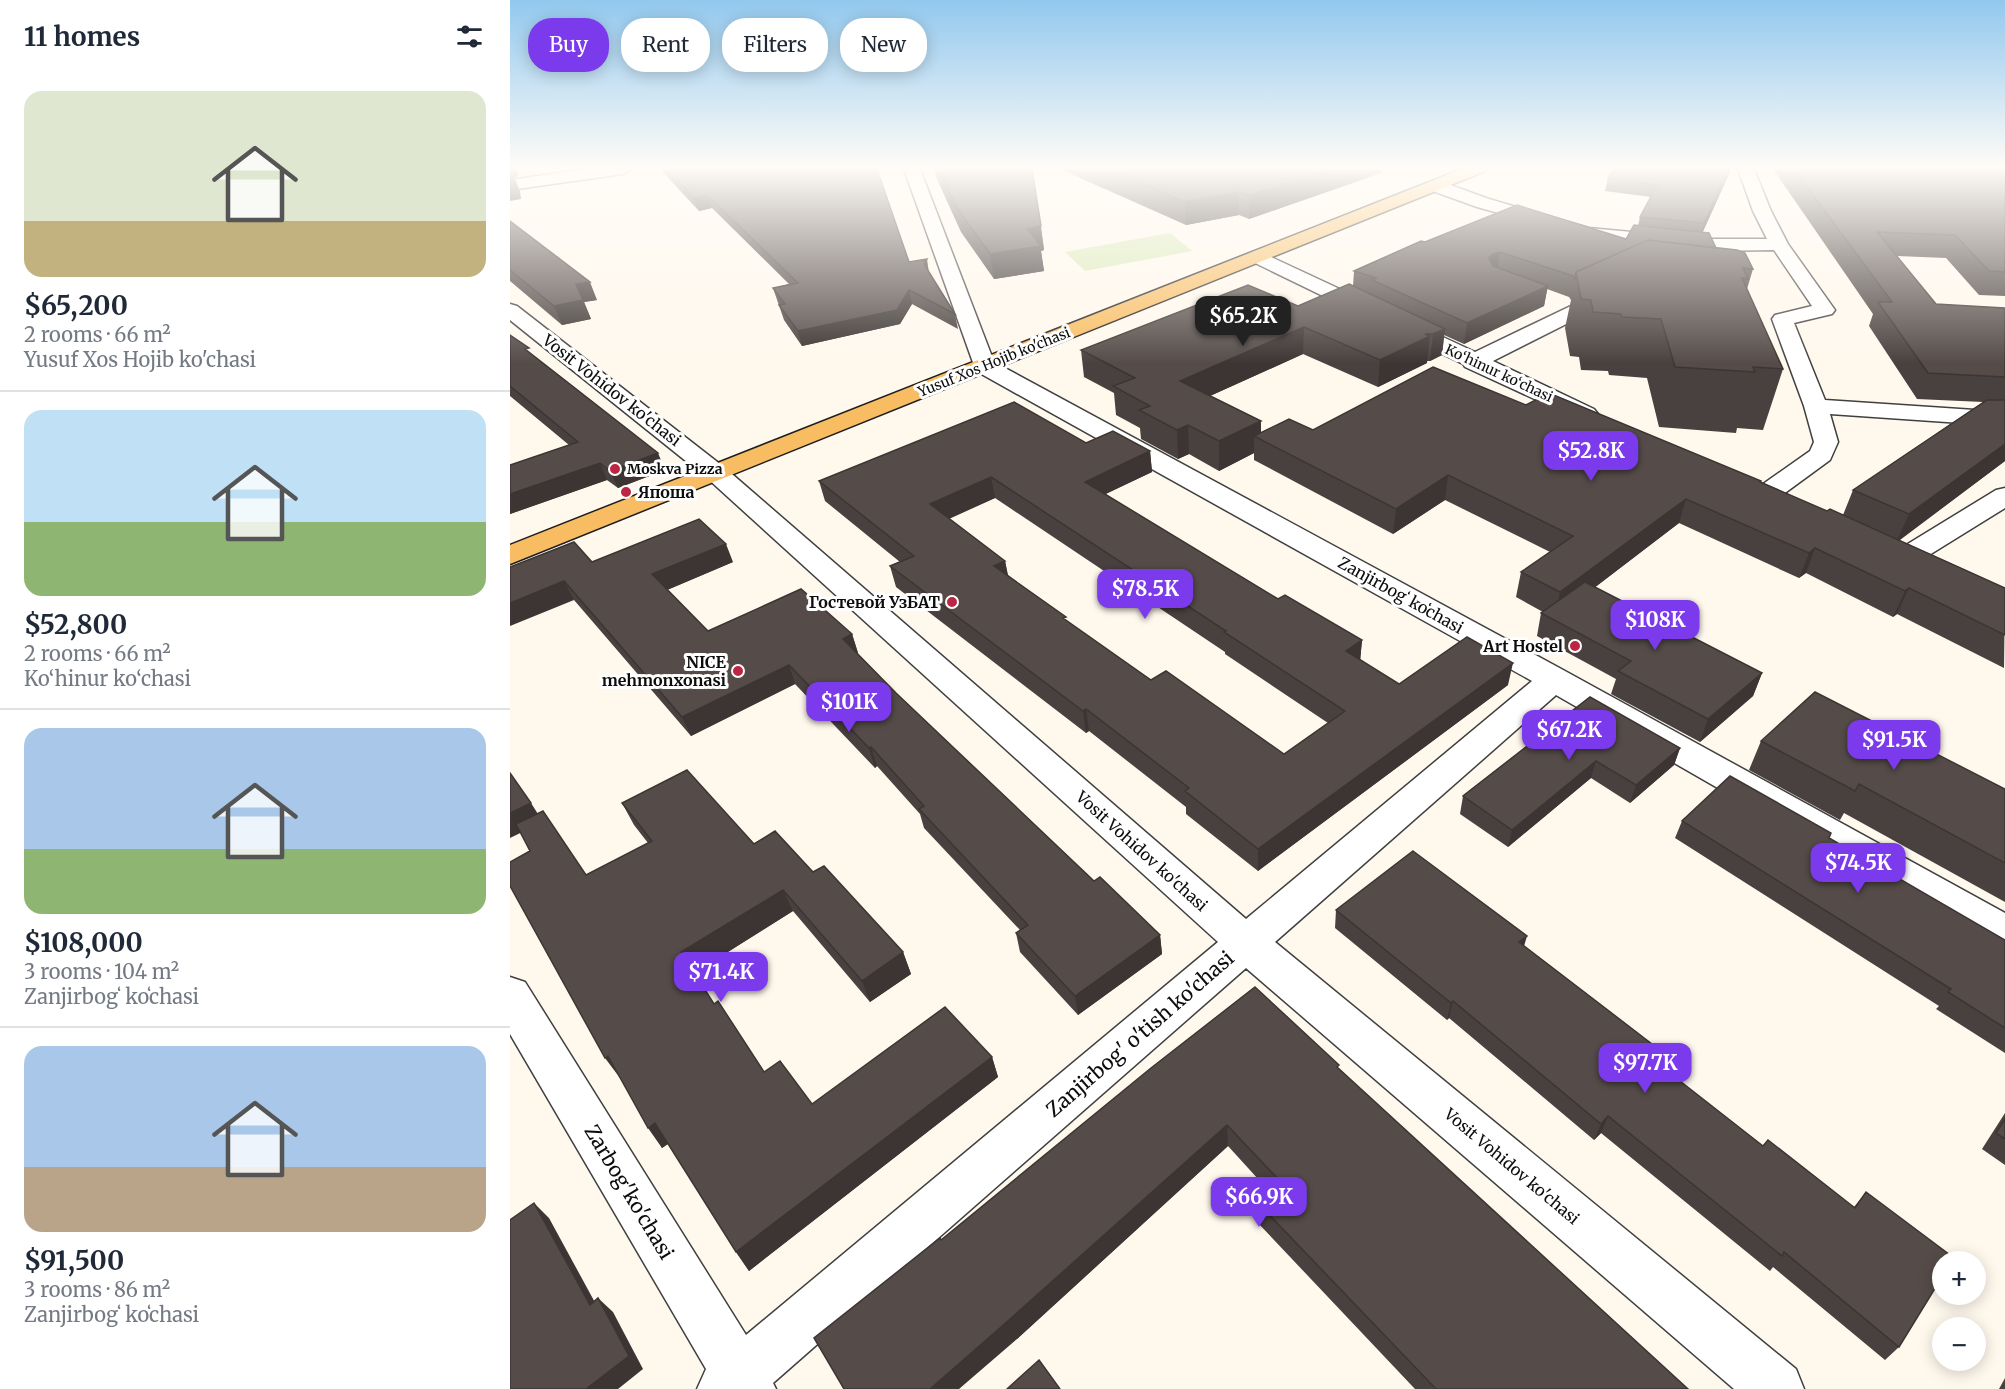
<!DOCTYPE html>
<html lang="en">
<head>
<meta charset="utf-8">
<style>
  :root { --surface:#fff; --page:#f6f6f7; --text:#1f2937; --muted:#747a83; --line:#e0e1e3; --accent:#7c3aed }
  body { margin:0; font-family:Merriweather,serif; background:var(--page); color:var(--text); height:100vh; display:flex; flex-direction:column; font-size:22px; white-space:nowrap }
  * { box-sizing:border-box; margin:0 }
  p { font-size:20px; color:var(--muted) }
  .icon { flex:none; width:33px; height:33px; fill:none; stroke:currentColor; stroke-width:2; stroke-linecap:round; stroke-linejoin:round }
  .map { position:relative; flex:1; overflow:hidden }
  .drawer { display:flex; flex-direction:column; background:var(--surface); width:510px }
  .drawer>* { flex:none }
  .banner { position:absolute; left:18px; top:18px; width:570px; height:54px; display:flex; gap:12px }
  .tools { position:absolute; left:1422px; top:1251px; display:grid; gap:12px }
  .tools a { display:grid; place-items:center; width:54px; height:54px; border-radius:50%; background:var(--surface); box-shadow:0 3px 15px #0003; font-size:30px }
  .price { position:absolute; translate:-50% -51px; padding:0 14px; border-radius:12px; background:var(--accent); color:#fff; font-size:20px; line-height:39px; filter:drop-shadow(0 2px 3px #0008) }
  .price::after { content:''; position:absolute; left:50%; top:36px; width:18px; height:14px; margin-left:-9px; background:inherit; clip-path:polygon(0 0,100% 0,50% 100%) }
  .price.active { background:#222; color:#fff }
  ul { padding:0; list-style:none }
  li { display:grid; align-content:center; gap:12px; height:318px; padding:0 24px }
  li+li { border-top:2px solid var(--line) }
  li span { display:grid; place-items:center; height:186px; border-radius:18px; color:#555 }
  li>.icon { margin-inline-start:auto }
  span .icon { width:108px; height:108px; fill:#fffc; stroke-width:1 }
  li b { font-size:26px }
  h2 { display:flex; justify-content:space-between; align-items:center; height:72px; padding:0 24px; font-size:26px }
  .pill { padding:0 21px; border-radius:24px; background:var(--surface); box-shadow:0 3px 15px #0003; font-size:21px; line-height:54px }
  .pill.active { background:var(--accent); color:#fff }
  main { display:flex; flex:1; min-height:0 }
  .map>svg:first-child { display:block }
  .green { fill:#d9e9b7 }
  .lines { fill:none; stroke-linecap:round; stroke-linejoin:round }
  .minor-casing { stroke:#404040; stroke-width:3 }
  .major-casing { stroke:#1e1e1e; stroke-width:3 }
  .minor { fill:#fff; fill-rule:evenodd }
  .major { fill:#f8bd63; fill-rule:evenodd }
  .wall { fill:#49413f; fill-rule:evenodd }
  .shaded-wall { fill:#3c3533 }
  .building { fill:#554c49; stroke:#3c3533; stroke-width:1.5; fill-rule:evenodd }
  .poi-dot { fill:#bd2544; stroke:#fff; stroke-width:2 }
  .labels { text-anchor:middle; stroke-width:6; stroke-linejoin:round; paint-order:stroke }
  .far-street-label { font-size:14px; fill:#0d0d0d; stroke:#fff }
  .far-poi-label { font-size:14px; font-weight:bold; fill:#0d0d0d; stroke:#fff; text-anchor:start }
  .street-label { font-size:16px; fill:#0d0d0d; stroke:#fff }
  .poi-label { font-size:16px; font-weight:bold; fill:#0d0d0d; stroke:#fff; text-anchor:end }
  .near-street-label { font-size:20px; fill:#0d0d0d; stroke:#fff }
</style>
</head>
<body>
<main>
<section class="drawer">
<h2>11 homes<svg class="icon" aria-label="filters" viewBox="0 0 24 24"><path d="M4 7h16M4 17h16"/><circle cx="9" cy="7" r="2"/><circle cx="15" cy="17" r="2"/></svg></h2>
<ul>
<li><span style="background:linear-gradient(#dfe7d0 70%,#c2b280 0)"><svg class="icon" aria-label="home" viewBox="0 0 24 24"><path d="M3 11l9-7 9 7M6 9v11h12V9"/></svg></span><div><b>$65,200</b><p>2 rooms · 66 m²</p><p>Yusuf Xos Hojib ko'chasi</p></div></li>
<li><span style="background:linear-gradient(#bfe0f5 60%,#8fb573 0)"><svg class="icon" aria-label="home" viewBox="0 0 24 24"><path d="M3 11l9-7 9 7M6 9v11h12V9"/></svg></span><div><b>$52,800</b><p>2 rooms · 66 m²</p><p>Ko‘hinur ko‘chasi</p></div></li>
<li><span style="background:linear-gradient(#a9c7e8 65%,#8fb573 0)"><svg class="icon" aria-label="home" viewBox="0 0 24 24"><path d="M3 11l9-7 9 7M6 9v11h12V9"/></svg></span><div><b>$108,000</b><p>3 rooms · 104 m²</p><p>Zanjirbogʻ koʻchasi</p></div></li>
<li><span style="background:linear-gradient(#a9c7e8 65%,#b9a48a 0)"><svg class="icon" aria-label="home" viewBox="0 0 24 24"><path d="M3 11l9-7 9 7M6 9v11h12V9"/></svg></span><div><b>$91,500</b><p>3 rooms · 86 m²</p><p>Zanjirbogʻ koʻchasi</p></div></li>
</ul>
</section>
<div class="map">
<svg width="1495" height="1389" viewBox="0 0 1495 1389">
  <rect width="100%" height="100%" fill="#fff8ed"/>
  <!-- green -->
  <path class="green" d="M 660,233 L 682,251 L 575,271 L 555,252 Z"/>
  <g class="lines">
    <!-- minor casing -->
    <g class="minor-casing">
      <path id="minor" d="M 75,169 L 121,169 L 113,174 L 0,190 L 0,180 Z
        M 394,169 L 410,169 L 484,362 L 1055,671 L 1495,913 L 1495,950 L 1481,945 L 1046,695 L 765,942 L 1286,1369 L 1294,1389 L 1224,1389 L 736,968 L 263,1383 L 266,1389 L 187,1389 L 196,1369 L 0,1034 L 0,977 L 15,982 L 236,1335 L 708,942 L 197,478 L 0,320 L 0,304 L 7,306 L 215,468 L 736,919 L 1022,681 L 466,371 Z
        M 1228,169 L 1244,169 L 1261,211 L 1278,244 L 1325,310 L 1322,314 L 1284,323 L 1315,400 L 1495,412 L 1495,426 L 1320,414 L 1328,442 L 1320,460 L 1264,501 L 1255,503 L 1246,501 L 1242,495 L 1246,489 L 1300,451 L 1304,442 L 1294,406 L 1262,319 L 1265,315 L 1302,306 L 1264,250 L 1196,251 L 1078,238 L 967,207 L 920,190 L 918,186 L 926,181 L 932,182 L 979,199 L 1079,228 L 1196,239 L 1257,239 L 1243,211 Z
        M 748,251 L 965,352 L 1090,292 L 1104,292 L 1107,296 L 1104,300 L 983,361 L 1084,409 L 1088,414 L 1084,419 L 1076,421 L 1068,419 L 955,367 L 953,364 L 741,261 L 739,257 L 741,253 Z
        M 1495,488 L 1495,508 L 1403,565 L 1393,568 L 1383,565 L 1379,559 L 1383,553 L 1486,490 Z"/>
    </g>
    <!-- major casing -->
    <g class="major-casing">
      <path id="major" d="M 952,169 L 975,169 L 973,172 L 0,564 L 0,545 Z"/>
    </g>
    <!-- minor -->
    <use href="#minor" class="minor"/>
    <!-- major -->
    <use href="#major" class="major"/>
  </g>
  <!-- wall -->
  <path class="wall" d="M 150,169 L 367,169 L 399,262 L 419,273 L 445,314 L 448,329 L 402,304 L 390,324 L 292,346 L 274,320 L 263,288 L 279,284 L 202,208 L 189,211 Z
    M 425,169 L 522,169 L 534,250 L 531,251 L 534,271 L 484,279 L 451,232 L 426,177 Z
    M 550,169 L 872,169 L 871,173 L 739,219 L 729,215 L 676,225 Z
    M 1263,169 L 1495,169 L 1495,296 L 1469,295 L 1436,258 L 1387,256 L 1426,304 L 1495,308 L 1495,461 L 1389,540 L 1495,588 L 1494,668 L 1387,614 L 1383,617 L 1296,573 L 1289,578 L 1169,523 L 1085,587 L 1252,673 L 1243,696 L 1190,742 L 1101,694 L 1106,679 L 1027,636 L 1031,613 L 1033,612 L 1006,597 L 1011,572 L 1040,552 L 935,500 L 883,534 L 744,460 L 744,453 L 709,471 L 679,454 L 668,459 L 631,439 L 630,428 L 606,415 L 604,393 L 574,377 L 571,350 L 788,306 L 843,286 L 844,271 L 915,242 L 1116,239 L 1128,226 L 1130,217 L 1141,197 L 1095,191 L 1098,178 L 1220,172 L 1192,233 L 1206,248 L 1243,269 L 1237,289 L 1273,369 L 1253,430 L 1227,428 L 1226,433 L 1149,427 L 1137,378 L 1099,375 L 1098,371 L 1071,370 L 1069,357 L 1060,356 L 1055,328 L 1061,300 L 1059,297 L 1037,289 L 1034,306 L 954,344 L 934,335 L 932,355 L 920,361 L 917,361 L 917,363 L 868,387 L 793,354 L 700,396 L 751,432 L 803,430 L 1016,405 L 1251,481 L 1251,482 L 1317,511 L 1333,515 L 1343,490 L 1473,402 L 1407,399 L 1359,326 L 1363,314 Z
    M 0,221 L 87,300 L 74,302 L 81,319 L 52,325 L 0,281 Z
    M 0,335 L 21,354 L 155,470 L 108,488 L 97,480 L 0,514 L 0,465 L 59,445 L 0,396 Z
    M 576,443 L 640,451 L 642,472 L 595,494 L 768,599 L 852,640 L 850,661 L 889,684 L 998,685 L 748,871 L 676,814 L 676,807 L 579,731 L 576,733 L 386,587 L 380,566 L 390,562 L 315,501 L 309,481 ZM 485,498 L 715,652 L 715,654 L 818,723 L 774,754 L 641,680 L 556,621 L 498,575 L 495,561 L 439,519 Z
    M 82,562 L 223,562 L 157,590 L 198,631 L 342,634 L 348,653 L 347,653 L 386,693 L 584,881 L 650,935 L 652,954 L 568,1015 L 510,952 L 506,933 L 510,930 L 414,828 L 410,814 L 367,766 L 365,768 L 285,684 L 181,736 L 64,600 L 0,567 Z
    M 1080,697 L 1170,748 L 1164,765 L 1120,803 L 1081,778 L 998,847 L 950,814 L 953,796 Z
    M 1251,741 L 1495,789 L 1495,902 L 1334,813 L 1330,820 L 1239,770 Z
    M 112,803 L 244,844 L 303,872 L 393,952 L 401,974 L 360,1002 L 283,911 L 184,973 L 204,1004 L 254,1072 L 302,1104 L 482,1057 L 488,1077 L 239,1271 L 226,1252 L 158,1144 L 152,1148 L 20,851 L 11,833 L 28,814 L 76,875 L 138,843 L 124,825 Z
    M 1172,821 L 1319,838 L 1495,940 L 1495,1053 L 1426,1009 L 1429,1006 L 1165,838 Z
    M 826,910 L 1014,946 L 1155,1054 L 1150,1066 L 1253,1146 L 1344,1207 L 1356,1192 L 1389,1347 L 1375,1360 L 1263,1267 L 1260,1271 L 1091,1133 L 1084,1140 L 939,1018 L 937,1020 L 825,928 Z
    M 828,1068 L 1178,1389 L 905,1389 L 747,1222 L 747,1202 L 759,1191 L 718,1146 L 507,1339 L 431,1240 Z
    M 1495,1113 L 1495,1165 L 1472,1149 Z
    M 1495,1378 L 1495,1389 L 1489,1389 Z"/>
  <!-- shaded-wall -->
  <path class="shaded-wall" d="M 0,169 L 7,169 L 8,177 L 4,177 L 10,191 L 11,199 L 0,201 Z
    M 817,169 L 872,169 L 871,173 L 739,219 L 739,196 Z
    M 1219,169 L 1221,169 L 1220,172 L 1191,236 L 1194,223 Z
    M 729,192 L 729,215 L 676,225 L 675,202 Z
    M 197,195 L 202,208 L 189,211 L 184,198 Z
    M 531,226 L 534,250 L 531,251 L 534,271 L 484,279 L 480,254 L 517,229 Z
    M 990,252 L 987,272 L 979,258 L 983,254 Z
    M 417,259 L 419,273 L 414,264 Z
    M 80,282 L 87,300 L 74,302 L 81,319 L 52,325 L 44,306 L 66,284 Z
    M 1038,286 L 1034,306 L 954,344 L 957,323 Z
    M 399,290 L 402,304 L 390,324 L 292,346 L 288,331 Z
    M 794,327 L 793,354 L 671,409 L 670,381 Z
    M 935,329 L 932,355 L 920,361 L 923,334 Z
    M 920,336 L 917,363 L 868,387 L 870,360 Z
    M 751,421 L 751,440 L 744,436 L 744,453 L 709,471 L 709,441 Z
    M 678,425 L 679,454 L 668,459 L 667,430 Z
    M 1495,444 L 1495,461 L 1386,543 L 1399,514 Z
    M 640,451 L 642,472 L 577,503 L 575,482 Z
    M 148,453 L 155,470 L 108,488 L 100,471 Z
    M 90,463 L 97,480 L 0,514 L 0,494 Z
    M 938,475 L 935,500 L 883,534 L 886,509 Z
    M 481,477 L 485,498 L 424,525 L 420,504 Z
    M 1176,499 L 1169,523 L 1045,618 L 1050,592 Z
    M 216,544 L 223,562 L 150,593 L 142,574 Z
    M 1305,548 L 1296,573 L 1289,578 L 1299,553 Z
    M 495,561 L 499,582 L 484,566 Z
    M 54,581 L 64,600 L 0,626 L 0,603 Z
    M 1399,588 L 1387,614 L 1383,617 L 1395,591 Z
    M 342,634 L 348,653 L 339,658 L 333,639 Z
    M 852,640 L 850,662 L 836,651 Z
    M 1003,663 L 998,685 L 748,871 L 748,849 Z
    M 279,665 L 285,684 L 181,736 L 172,717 Z
    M 1252,673 L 1243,696 L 1190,742 L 1198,719 Z
    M 576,709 L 579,731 L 576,733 L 573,711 Z
    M 361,747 L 367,766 L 365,768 L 359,748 Z
    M 1170,748 L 1164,765 L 1120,803 L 1126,785 Z
    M 1086,761 L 1081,778 L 998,847 L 1002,830 Z
    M 21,803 L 33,822 L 0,838 L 0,813 Z
    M 273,890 L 283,911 L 183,974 L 171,952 Z
    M 650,935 L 652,954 L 568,1015 L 565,996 Z
    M 1017,936 L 1012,953 L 1009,942 Z
    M 393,952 L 401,974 L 360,1002 L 352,981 Z
    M 943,1001 L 939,1018 L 937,1020 L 941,1003 Z
    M 1155,1054 L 1148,1071 L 1147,1063 Z
    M 98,1056 L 110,1078 L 95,1058 Z
    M 482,1057 L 488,1077 L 239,1271 L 226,1252 Z
    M 1098,1116 L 1091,1133 L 1084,1140 L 1091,1124 Z
    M 145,1123 L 159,1143 L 152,1148 L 138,1128 Z
    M 717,1125 L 718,1146 L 507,1339 L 449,1389 L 420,1389 Z
    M 24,1203 L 39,1218 L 94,1319 L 80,1305 Z
    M 88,1298 L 103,1312 L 133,1369 L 108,1389 L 76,1389 Z"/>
  <!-- building -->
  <path class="building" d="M 158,169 L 367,169 L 399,262 L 417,259 L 414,264 L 445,314 L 399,290 L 387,310 L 288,331 L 269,305 L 275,304 L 263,288 L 288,283 L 197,195 L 184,198 Z
    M 429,169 L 522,169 L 531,226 L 517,229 L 531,246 L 480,254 L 447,208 Z
    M 599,169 L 817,169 L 739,196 L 729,192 L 675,202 Z
    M 1104,169 L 1219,169 L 1194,223 L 1130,217 L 1147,185 L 1098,178 Z
    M 1284,169 L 1495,169 L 1495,272 L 1479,271 L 1445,235 L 1367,232 L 1426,304 L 1495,308 L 1495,377 L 1418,373 L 1368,302 L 1382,302 Z
    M 0,175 L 3,175 L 5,183 L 0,184 Z
    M 1007,205 L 1116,239 L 1124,225 L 1199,233 L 1206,248 L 1138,240 L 1066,272 L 1065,279 L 1063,276 L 990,252 L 983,254 L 979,258 L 983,266 L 1038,286 L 957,323 L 862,280 L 866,278 L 844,271 L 911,241 L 915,242 Z
    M 0,221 L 80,282 L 66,284 L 73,300 L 44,306 L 0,270 Z
    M 1138,240 L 1227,250 L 1235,253 L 1243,269 L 1233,268 L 1238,279 L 1232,278 L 1273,369 L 1243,367 L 1245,372 L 1165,367 L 1151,319 L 1112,317 L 1111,314 L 1083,312 L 1081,300 L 1071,299 L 1066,272 Z
    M 839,284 L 935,329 L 923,334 L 915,334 L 920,336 L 870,360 L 794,327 L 670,381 L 751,421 L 709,441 L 678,425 L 667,430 L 629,410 L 640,406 L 603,386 L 625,378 L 571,350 L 738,285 L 788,306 Z
    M 0,335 L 19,348 L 15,349 L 148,453 L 100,471 L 90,463 L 0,494 L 0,465 L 68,442 L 0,386 Z
    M 923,367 L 1016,405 L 1039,393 L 1251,481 L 1250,482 L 1317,511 L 1320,509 L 1495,588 L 1495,635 L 1399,588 L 1395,591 L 1305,548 L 1299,553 L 1176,499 L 1050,592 L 1011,572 L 1063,536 L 938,475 L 886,509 L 744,436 L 779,419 L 803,430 Z
    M 1477,400 L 1495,400 L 1495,444 L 1399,514 L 1343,490 Z
    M 504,402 L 576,443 L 603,431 L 640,451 L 575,482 L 768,599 L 775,595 L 852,640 L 836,651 L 889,684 L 957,637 L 1003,663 L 748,849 L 675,791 L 679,788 L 576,709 L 573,711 L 380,566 L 404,556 L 309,481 ZM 481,477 L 716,631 L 714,632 L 835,711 L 774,754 L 656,671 L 641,680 L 553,618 L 556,617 L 484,566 L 495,561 L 420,504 Z
    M 189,519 L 216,544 L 142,574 L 198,631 L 291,589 L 342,634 L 333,639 L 386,693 L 584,881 L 590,877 L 650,935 L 565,996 L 506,933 L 518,925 L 409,809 L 414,806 L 361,747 L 359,748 L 279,665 L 172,717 L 54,581 L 0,603 L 0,567 L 64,542 L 82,562 Z
    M 1075,582 L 1252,673 L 1198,719 L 1108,671 L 1121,661 L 1031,613 Z
    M 1305,692 L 1495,789 L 1495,863 L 1349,784 L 1345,791 L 1251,741 Z
    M 1080,697 L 1170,748 L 1126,785 L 1086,761 L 1002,830 L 953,796 Z
    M 177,770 L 244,844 L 265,831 L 303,872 L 314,866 L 393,952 L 352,981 L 273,890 L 171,952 L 204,1004 L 208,1001 L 254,1072 L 270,1061 L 302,1104 L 435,1007 L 482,1057 L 226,1252 L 145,1123 L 138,1128 L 98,1056 L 95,1058 L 0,886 L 0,862 L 20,851 L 6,824 L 33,811 L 76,875 L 142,841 L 112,803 Z
    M 0,773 L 21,803 L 0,813 Z
    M 1220,776 L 1321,833 L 1319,838 L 1495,940 L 1495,1028 L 1438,992 L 1441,989 L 1172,821 Z
    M 903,851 L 1017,936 L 1009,942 L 1155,1054 L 1147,1063 L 1253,1146 L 1258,1140 L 1345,1208 L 1356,1192 L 1444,1258 L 1442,1262 L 1432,1262 L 1432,1277 L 1389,1347 L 1274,1252 L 1272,1256 L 1098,1116 L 1091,1124 L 943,1001 L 941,1003 L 826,910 Z
    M 745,987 L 829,1065 L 827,1067 L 1178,1389 L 926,1389 L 747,1202 L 770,1181 L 717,1125 L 499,1320 L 420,1389 L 334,1389 L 304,1338 L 430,1238 L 431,1240 L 641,1068 Z
    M 1495,1119 L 1495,1139 L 1486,1133 Z
    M 24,1203 L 80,1305 L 88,1298 L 119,1356 L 76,1389 L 0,1389 L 0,1220 Z
    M 529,1360 L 550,1389 L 497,1389 Z"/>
  <!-- sky -->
  <linearGradient id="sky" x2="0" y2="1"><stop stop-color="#92c8ee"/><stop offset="0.46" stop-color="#fffcf7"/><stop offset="1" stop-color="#fffcf7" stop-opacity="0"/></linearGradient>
  <rect width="1495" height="364" fill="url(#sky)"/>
  <!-- markers -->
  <g class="poi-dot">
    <circle cx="105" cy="469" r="6"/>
    <circle cx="116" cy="492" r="6"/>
    <circle cx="442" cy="602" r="6"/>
    <circle cx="1065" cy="646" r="6"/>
    <circle cx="228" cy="671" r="6"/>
  </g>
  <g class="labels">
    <!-- far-street labels -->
    <g class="far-street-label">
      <text transform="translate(484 362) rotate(-22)" y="5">Yusuf Xos Hojib ko'chasi</text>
      <text transform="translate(989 373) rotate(25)" y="5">Ko‘hinur ko‘chasi</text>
    </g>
    <!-- far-poi labels -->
    <g class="far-poi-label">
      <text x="117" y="474">Moskva Pizza</text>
    </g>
    <!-- street labels -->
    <g class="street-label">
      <text transform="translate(102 390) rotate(38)" y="6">Vosit Vohidov ko'chasi</text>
      <text transform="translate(891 595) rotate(29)" y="6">Zanjirbogʻ koʻchasi</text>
      <text transform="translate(632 851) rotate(42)" y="6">Vosit Vohidov ko'chasi</text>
      <text transform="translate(1002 1166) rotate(40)" y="6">Vosit Vohidov ko'chasi</text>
    </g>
    <!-- poi labels -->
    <g class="poi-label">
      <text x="128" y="498" text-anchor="start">Япоша</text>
      <text x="430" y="608">Гостевой УзБАТ</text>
      <text x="1053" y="652">Art Hostel</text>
      <text x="216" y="668">NICE<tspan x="216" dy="18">mehmonxonasi</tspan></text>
    </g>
    <!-- near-street labels -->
    <g class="near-street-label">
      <text transform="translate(630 1034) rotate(-41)" y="7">Zanjirbog' o'tish ko'chasi</text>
      <text transform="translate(119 1192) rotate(59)" y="7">Zarbog'ko'chasi</text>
    </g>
  </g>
</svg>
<div class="tools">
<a>+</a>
<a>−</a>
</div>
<b class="price active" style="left:733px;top:347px">$65.2K</b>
<b class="price" style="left:1081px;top:482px">$52.8K</b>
<b class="price" style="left:635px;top:620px">$78.5K</b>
<b class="price" style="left:1145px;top:651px">$108K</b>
<b class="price" style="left:339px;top:733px">$101K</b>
<b class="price" style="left:1059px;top:761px">$67.2K</b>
<b class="price" style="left:1384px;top:771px">$91.5K</b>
<b class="price" style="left:1348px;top:894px">$74.5K</b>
<b class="price" style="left:211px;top:1003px">$71.4K</b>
<b class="price" style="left:1135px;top:1094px">$97.7K</b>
<b class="price" style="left:749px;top:1228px">$66.9K</b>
<div class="banner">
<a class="pill active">Buy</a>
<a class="pill">Rent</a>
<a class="pill">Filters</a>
<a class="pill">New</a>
</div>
</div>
</main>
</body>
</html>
